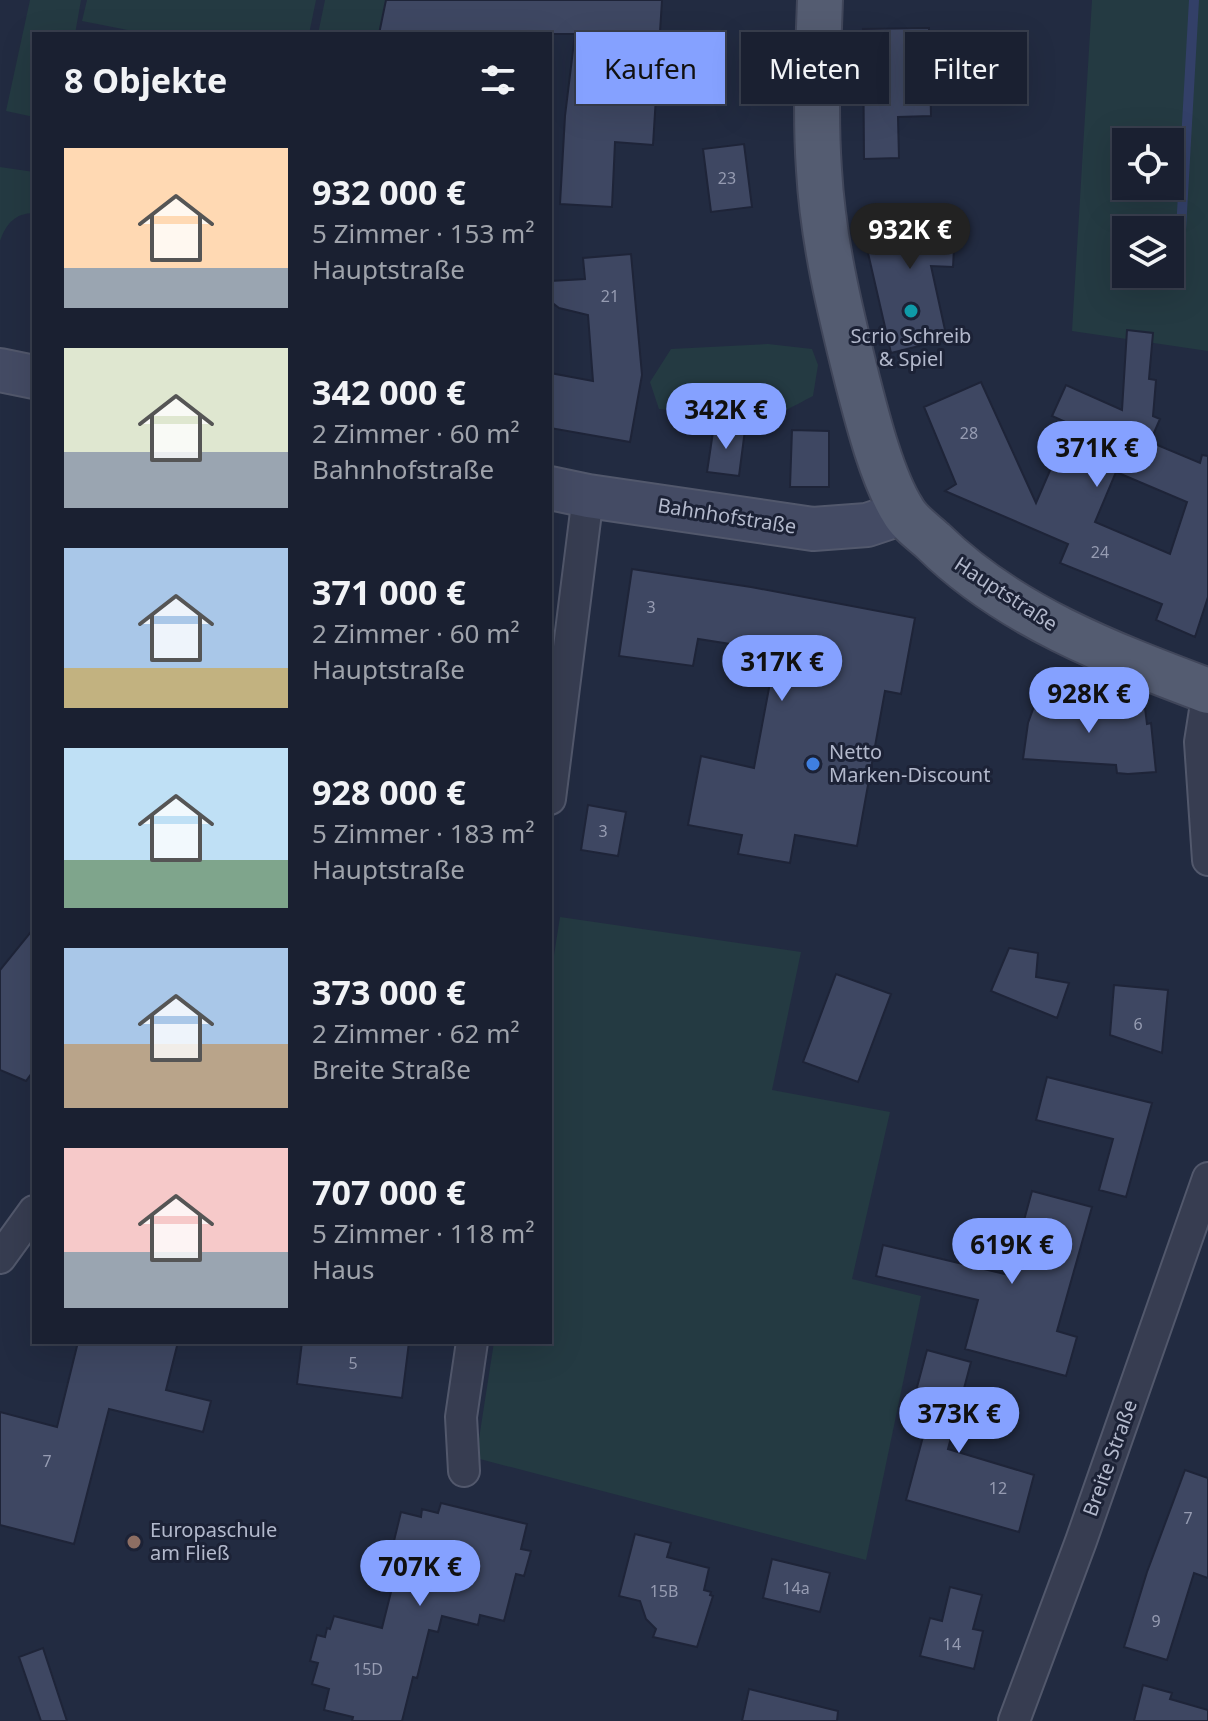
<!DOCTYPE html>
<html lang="de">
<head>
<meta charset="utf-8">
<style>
  :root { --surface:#1a2031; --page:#272d3d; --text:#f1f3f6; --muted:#9fa3ab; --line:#383e4d; --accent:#85a1ff }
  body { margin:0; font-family:"Noto Sans",sans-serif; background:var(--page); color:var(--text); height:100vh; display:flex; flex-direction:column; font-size:30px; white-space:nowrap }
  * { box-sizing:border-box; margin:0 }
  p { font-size:26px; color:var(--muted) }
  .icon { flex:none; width:44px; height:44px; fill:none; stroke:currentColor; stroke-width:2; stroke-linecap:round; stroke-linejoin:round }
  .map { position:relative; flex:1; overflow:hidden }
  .panel { position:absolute; left:32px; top:32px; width:520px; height:1312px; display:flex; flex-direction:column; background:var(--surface); border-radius:0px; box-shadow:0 8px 32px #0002,0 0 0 2px var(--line) }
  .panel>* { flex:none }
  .top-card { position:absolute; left:576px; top:32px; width:512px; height:72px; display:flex; gap:16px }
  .tools { position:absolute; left:1112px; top:128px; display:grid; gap:16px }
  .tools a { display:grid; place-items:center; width:72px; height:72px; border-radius:0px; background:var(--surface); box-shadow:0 8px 32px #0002,0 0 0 2px var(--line); font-size:40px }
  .price { position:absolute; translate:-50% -68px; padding:0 18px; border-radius:28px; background:var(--accent); color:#111; font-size:26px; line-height:52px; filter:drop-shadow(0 2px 4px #0008) }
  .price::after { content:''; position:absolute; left:50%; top:48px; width:24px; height:18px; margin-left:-12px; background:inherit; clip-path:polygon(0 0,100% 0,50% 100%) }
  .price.selected { background:#222; color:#fff }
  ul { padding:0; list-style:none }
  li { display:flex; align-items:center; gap:24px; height:200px; padding:0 32px }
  li span { display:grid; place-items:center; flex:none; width:224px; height:160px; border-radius:0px; color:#555 }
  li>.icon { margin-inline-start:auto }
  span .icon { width:96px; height:96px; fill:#fffc; stroke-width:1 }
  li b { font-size:34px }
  h2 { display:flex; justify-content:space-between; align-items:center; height:96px; padding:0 32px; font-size:34px }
  .tag { padding:0 28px; border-radius:0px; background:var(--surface); box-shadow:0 8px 32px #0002,0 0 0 2px var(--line); font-size:28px; line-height:72px }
  .tag.selected { background:var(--accent); color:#111 }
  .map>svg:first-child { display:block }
  .green { fill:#243a42; fill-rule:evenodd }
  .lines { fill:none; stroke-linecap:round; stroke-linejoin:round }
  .stream { stroke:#334068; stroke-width:10 }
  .building { fill:#3e4762; stroke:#1e2438; stroke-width:2; fill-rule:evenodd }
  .street-casing { stroke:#52586c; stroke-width:34 }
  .secondary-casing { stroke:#52586c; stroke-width:46 }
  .primary-casing { stroke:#40465a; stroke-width:48 }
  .street { stroke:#373d51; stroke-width:30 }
  .secondary { stroke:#444b64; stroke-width:42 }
  .primary { stroke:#545c71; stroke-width:44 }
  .culture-dot { fill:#0f9aa8; stroke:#1c2236; stroke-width:3 }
  .shop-dot { fill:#3f7fe0; stroke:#1c2236; stroke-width:3 }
  .education-dot { fill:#8d6e63; stroke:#1c2236; stroke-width:3 }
  .labels { text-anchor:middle; stroke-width:6; stroke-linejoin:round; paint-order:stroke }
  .number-label { font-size:16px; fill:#969cb2 }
  .poi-label { font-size:20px; fill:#b3b9cc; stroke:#1c2236; text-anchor:start }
  .street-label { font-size:20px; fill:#b3b9cc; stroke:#1c2236 }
</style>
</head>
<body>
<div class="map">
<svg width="1208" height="1721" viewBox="0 0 1208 1721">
  <rect width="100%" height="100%" fill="#222b41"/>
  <!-- green -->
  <path class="green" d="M 30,0 L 81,0 L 75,34 L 34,34 L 34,117 L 6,111 Z
    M 87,0 L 316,0 L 309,34 L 148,34 L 82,21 Z
    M 325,0 L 558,0 L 550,39 L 550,34 L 318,34 Z
    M 1092,0 L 1208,0 L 1208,351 L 1072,331 ZM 1126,142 L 1170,142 L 1170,186 L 1126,186 ZM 1126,230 L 1170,230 L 1170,274 L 1126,274 Z
    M 0,167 L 34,172 L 34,213 C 15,213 6,224 0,241 Z
    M 768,344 L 812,349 L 818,365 L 813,396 C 804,400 794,407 785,410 C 745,420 699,413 659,409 L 650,382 L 671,349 Z
    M 560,917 L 801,952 L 772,1090 L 890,1112 L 852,1279 L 921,1296 L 866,1560 L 476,1458 L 494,1342 L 550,1342 L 550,981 Z"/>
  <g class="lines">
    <!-- stream -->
    <path class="stream" d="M 1178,283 L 1194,0"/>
  </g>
  <!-- building -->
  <path class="building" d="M 386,0 L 662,0 L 653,145 L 615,142 L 612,207 L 560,204 L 565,116 L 575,34 L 379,34 Z
    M 929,28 L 931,116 L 898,117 L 899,158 L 864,159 L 863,29 Z
    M 744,144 L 752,207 L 711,212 L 703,149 Z
    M 956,208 L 953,267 L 931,266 L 947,339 L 891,353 L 868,253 L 866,212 Z
    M 631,254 L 642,375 L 630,442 L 550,428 L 550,373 L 593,381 L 588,315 L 559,308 L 550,301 L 550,281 L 585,279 L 583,258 Z
    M 1127,330 L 1153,333 L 1149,379 L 1156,380 L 1153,416 L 1160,419 L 1150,442 L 1200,463 L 1202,455 L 1208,456 L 1208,597 L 1195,637 L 1156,620 L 1162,604 L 1060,563 L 1068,544 L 945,491 L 956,484 L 924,407 L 981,382 L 1036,503 L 1070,424 L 1052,416 L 1066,385 L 1122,410 ZM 1116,472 L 1187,502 L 1170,554 L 1095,522 Z
    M 714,425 L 745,430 L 739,476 L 707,472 Z
    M 792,430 L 829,431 L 829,487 L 790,487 Z
    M 632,569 L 751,587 L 915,618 L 901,694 L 885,691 L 857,846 L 795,835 L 790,863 L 738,854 L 742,835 L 688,825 L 701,756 L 754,768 L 776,651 L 698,639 L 693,666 L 619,656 Z
    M 1041,687 L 1110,712 L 1145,708 L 1147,724 L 1151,723 L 1156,772 L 1128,774 L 1117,773 L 1116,765 L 1023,759 L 1028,723 Z
    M 588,805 L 626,812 L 618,856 L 581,850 Z
    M 34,928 L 34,1070 L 26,1081 L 0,1070 L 0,970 Z
    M 1009,948 L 1038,953 L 1036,977 L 1069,983 L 1057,1018 L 991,991 Z
    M 836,974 L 891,994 L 858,1082 L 803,1062 Z
    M 1114,985 L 1168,990 L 1162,1053 L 1110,1035 Z
    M 1047,1077 L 1152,1103 L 1126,1197 L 1099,1190 L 1113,1139 L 1036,1120 Z
    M 1032,1191 L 1092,1207 L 1057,1331 L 1077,1337 L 1066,1376 L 965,1349 L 978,1300 L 876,1276 L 883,1245 L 1009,1275 Z
    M 78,1342 L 178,1342 L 166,1390 L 211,1401 L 203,1432 L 109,1409 L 74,1544 L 0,1525 L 0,1412 L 57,1427 Z
    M 302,1342 L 409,1342 L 402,1398 L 297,1384 Z
    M 927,1350 L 971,1362 L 948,1449 L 1034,1475 L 1019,1532 L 906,1500 L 924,1433 L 906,1428 Z
    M 1185,1470 L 1208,1478 L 1208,1578 L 1194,1573 L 1167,1660 L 1124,1647 L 1147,1572 Z
    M 441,1503 L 527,1524 L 521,1549 L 531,1551 L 524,1576 L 516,1574 L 504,1621 L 480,1615 L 478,1625 L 442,1616 L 438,1632 L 429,1630 L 417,1678 L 413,1677 L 402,1721 L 352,1721 L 353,1717 L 324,1710 L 329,1689 L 312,1684 L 318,1663 L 310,1661 L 317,1635 L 325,1637 L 327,1628 L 330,1629 L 334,1616 L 382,1628 L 402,1548 L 393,1545 L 401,1512 L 421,1517 L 422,1509 L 438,1513 Z
    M 635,1534 L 671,1543 L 667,1557 L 709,1568 L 704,1590 L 711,1592 L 710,1595 L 713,1596 L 697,1647 L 653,1637 L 656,1629 L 646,1619 L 640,1601 L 619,1596 Z
    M 772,1559 L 830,1573 L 820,1612 L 763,1598 Z
    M 950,1587 L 982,1595 L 973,1629 L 983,1631 L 974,1669 L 920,1656 L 930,1618 L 942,1621 Z
    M 43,1648 L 67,1721 L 41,1721 L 19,1657 Z
    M 1143,1685 L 1172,1693 L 1170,1699 L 1208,1710 L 1208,1721 L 1134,1721 Z
    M 749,1689 L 838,1711 L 837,1721 L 742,1721 Z"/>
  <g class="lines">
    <!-- street casing -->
    <g class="street-casing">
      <path id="street" d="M 1208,691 L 1200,742 L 1208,860
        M 550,799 L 588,496
        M 0,1258 L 34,1211
        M 464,1471 L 461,1417 L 472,1342
        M 1014,1721 L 1081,1541 L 1208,1178"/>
    </g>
    <!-- secondary casing -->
    <g class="secondary-casing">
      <path id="secondary" d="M 0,370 L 34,377
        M 550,488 L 588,496 L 813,529 L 867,525 L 903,513"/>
    </g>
    <!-- primary casing -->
    <g class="primary-casing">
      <path id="primary" d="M 820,0 C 818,57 815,113 819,170 C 823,241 840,311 857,379 C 867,418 882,478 903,511 C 909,522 923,532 933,541 C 1009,616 1110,654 1208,691"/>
    </g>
    <!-- street -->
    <use href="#street" class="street"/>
    <!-- secondary -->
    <use href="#secondary" class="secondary"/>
    <!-- primary -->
    <use href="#primary" class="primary"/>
  </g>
  <!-- markers -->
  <circle class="culture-dot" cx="911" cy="311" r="8"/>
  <circle class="shop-dot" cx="813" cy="764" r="8"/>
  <circle class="education-dot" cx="134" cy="1542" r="8"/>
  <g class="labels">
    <!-- number labels -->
    <g class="number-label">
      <text x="727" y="184">23</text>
      <text x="610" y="302">21</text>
      <text x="969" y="439">28</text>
      <text x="1100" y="558">24</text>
      <text x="651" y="613">3</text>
      <text x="603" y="837">3</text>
      <text x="1138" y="1030">6</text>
      <text x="353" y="1369">5</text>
      <text x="47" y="1467">7</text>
      <text x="998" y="1494">12</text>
      <text x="1188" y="1524">7</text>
      <text x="796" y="1594">14a</text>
      <text x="664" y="1597">15B</text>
      <text x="1156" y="1627">9</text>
      <text x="952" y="1650">14</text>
      <text x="368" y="1675">15D</text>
    </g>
    <!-- poi labels -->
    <g class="poi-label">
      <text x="911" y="343" text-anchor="middle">Scrio Schreib<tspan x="911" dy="23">&amp; Spiel</tspan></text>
      <text x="829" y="759">Netto<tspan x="829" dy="23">Marken-Discount</tspan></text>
      <text x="150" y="1537">Europaschule<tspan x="150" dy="23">am Fließ</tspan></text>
    </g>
    <!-- street labels -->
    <g class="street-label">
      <text transform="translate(727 516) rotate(9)" y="7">Bahnhofstraße</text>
      <text transform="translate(1006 594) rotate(33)" y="7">Hauptstraße</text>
      <text transform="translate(1110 1458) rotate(-70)" y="7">Breite Straße</text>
    </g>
  </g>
</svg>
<div class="tools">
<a><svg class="icon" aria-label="locate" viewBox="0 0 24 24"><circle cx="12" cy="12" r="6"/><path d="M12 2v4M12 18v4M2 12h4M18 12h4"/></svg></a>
<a><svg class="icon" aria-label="layers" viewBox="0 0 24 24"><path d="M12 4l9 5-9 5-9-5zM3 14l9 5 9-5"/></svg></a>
</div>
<b class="price selected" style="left:910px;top:271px">932K €</b>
<b class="price" style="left:726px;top:451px">342K €</b>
<b class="price" style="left:1097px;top:489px">371K €</b>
<b class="price" style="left:782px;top:703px">317K €</b>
<b class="price" style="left:1089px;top:735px">928K €</b>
<b class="price" style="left:1012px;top:1286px">619K €</b>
<b class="price" style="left:959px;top:1455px">373K €</b>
<b class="price" style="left:420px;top:1608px">707K €</b>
<div class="top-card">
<a class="tag selected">Kaufen</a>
<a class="tag">Mieten</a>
<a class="tag">Filter</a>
</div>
<section class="panel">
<h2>8 Objekte<svg class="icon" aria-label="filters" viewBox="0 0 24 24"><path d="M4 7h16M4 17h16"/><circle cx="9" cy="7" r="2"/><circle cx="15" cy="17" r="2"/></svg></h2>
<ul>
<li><span style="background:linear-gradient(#ffd9b3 75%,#9aa5b1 0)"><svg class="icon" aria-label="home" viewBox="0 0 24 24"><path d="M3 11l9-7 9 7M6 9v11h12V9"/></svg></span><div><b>932 000 €</b><p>5 Zimmer · 153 m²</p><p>Hauptstraße</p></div></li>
<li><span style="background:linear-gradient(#dfe7d0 65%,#9aa5b1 0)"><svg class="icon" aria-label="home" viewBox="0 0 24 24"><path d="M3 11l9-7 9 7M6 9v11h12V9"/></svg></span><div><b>342 000 €</b><p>2 Zimmer · 60 m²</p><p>Bahnhofstraße</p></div></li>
<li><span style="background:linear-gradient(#a9c7e8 75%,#c2b280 0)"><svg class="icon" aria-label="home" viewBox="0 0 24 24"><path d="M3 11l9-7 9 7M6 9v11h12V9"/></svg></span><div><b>371 000 €</b><p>2 Zimmer · 60 m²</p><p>Hauptstraße</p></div></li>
<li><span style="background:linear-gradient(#bfe0f5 70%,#7fa58c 0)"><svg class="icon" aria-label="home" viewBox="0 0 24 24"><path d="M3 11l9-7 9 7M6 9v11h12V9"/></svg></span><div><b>928 000 €</b><p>5 Zimmer · 183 m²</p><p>Hauptstraße</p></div></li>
<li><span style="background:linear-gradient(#a9c7e8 60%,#b9a48a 0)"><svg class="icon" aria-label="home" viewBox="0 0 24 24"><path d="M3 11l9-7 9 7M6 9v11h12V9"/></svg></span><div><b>373 000 €</b><p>2 Zimmer · 62 m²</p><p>Breite Straße</p></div></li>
<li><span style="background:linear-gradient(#f6c9c9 65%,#9aa5b1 0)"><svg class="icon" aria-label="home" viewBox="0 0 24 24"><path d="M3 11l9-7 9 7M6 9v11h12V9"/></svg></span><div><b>707 000 €</b><p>5 Zimmer · 118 m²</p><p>Haus</p></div></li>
</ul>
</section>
</div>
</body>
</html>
